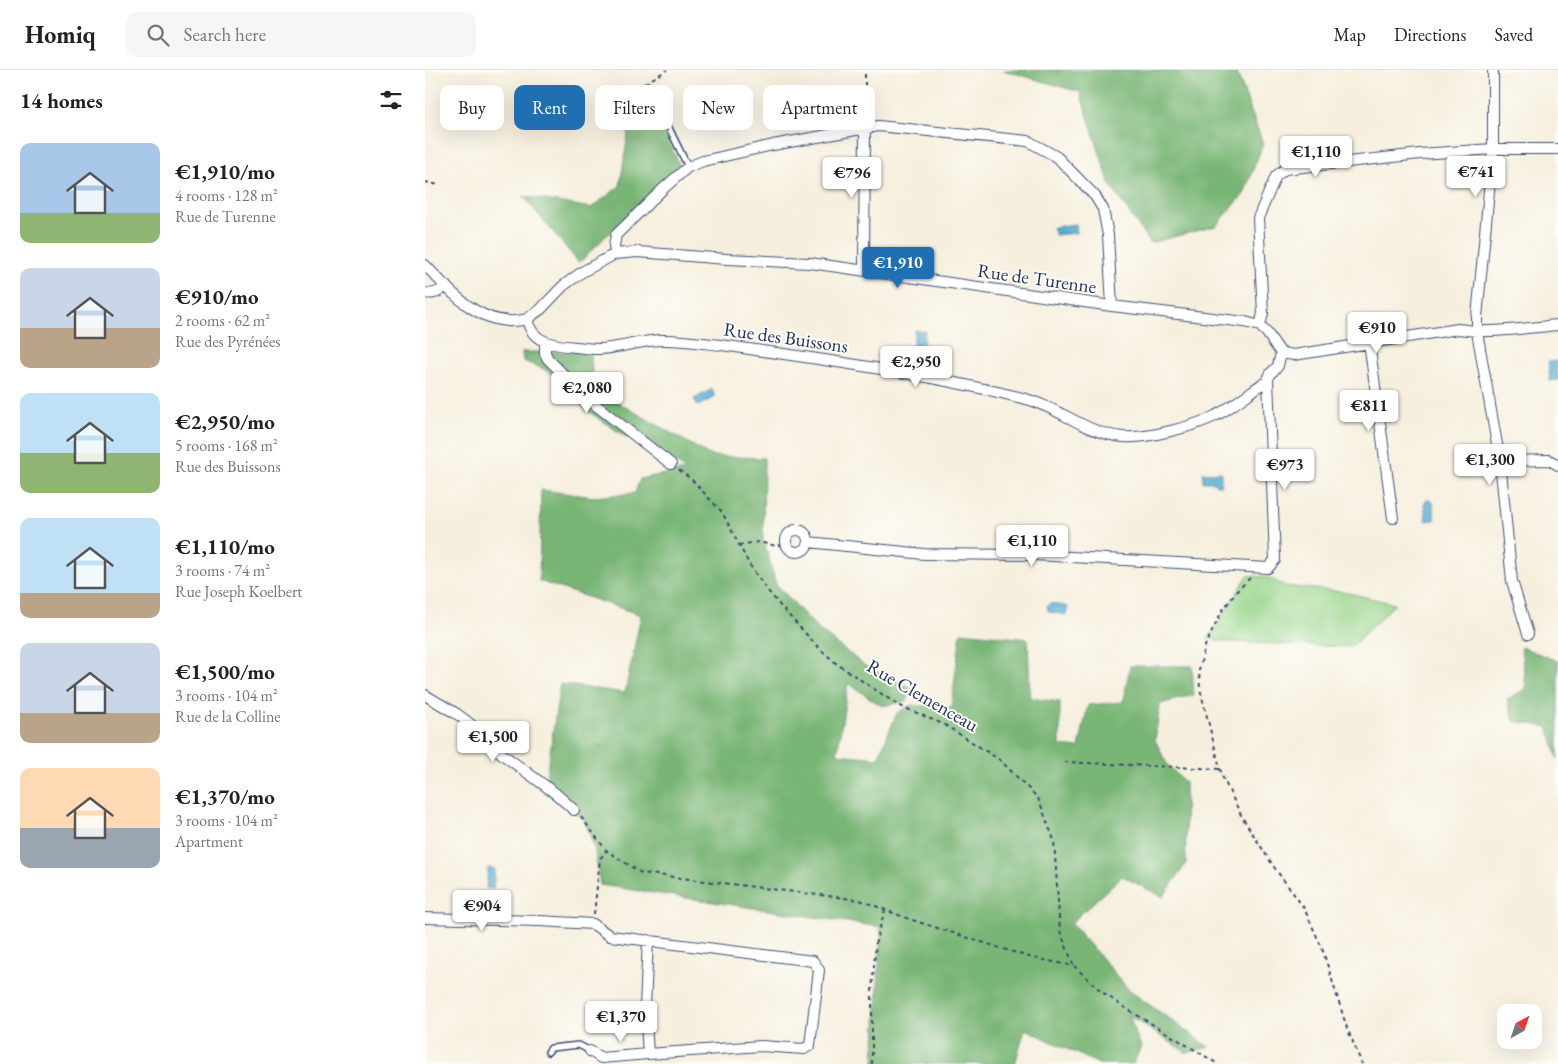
<!DOCTYPE html>
<html lang="en">
<head>
<meta charset="utf-8">
<style>
  :root { --surface:#fff; --page:#f6f6f6; --text:#202124; --muted:#757577; --line:#e0e0e0; --accent:#1f6fb2 }
  body { margin:0; font-family:"EB Garamond",serif; background:var(--page); color:var(--text); height:100vh; display:flex; flex-direction:column; font-size:19px; white-space:nowrap }
  * { box-sizing:border-box; margin:0 }
  p { font-size:16px; color:var(--muted) }
  .icon { flex:none; width:28px; height:28px; fill:none; stroke:currentColor; stroke-width:2; stroke-linecap:round; stroke-linejoin:round }
  .map { position:relative; flex:1; overflow:hidden }
  .drawer { display:flex; flex-direction:column; background:var(--surface); width:425px }
  .drawer>* { flex:none }
  .banner { position:absolute; left:15px; top:15px; width:475px; height:45px; display:flex; gap:10px }
  .needle { width:32px; rotate:40deg }
  .tools { position:absolute; left:1072px; top:934px; display:grid; gap:10px }
  .tools a { display:grid; place-items:center; width:45px; height:45px; border-radius:10px; background:var(--surface); box-shadow:0 5px 20px #0002; font-size:25px }
  .price { position:absolute; translate:-50% -42px; padding:0 11px; border-radius:5px; background:#fff; color:#222; font-size:16px; line-height:32px; filter:drop-shadow(0 1px 2px #0008) }
  .price::after { content:''; position:absolute; left:50%; top:30px; width:15px; height:11px; margin-left:-8px; background:inherit; clip-path:polygon(0 0,100% 0,50% 100%) }
  .price.on { background:var(--accent); color:#fff }
  ul { padding:0; list-style:none }
  li { display:flex; align-items:center; gap:15px; height:125px; padding:0 20px }
  li span { display:grid; place-items:center; flex:none; width:140px; height:100px; border-radius:10px; color:#555 }
  li>.icon { margin-inline-start:auto }
  span .icon { width:60px; height:60px; fill:#fffc; stroke-width:1 }
  li b { font-size:21px }
  h2 { display:flex; justify-content:space-between; align-items:center; height:60px; padding:0 20px; font-size:21px }
  .pill { padding:0 18px; border-radius:10px; background:var(--surface); box-shadow:0 5px 20px #0002; font-size:18px; line-height:45px }
  .pill.on { background:var(--accent); color:#fff }
  header { display:flex; align-items:center; gap:30px; box-sizing:border-box; height:70px; padding:0 25px; background:var(--surface); border-bottom:1px solid var(--line) }
  header strong { font-size:24px }
  nav { display:flex; gap:28px; margin-inline-start:auto; font-size:18px }
  .search { width:350px; height:45px; background:var(--page); display:flex; align-items:center; gap:12px; box-sizing:border-box; padding:0 18px; border-radius:10px; color:var(--muted); font-size:19px }
  main { display:flex; flex:1; min-height:0 }
  .map>svg:first-child { display:block }
  .green { fill:#97d48a; stroke:#598274 }
  .forest { fill:#79b676; stroke:#4a726a }
  .water { fill:#52acd0; stroke:#366e97 }
  .lines { fill:none; stroke-linecap:round; stroke-linejoin:round }
  .service-casing { stroke:#3c4c71; stroke-width:8 }
  .minor-casing { stroke:#3c4c71; stroke-width:12 }
  .path { stroke:#3c4c71; stroke-width:2; stroke-dasharray:4 4; stroke-linecap:butt }
  .service { stroke:#fff; stroke-width:5 }
  .minor { stroke:#fff; stroke-width:10 }
  .labels { text-anchor:middle; stroke-width:4; stroke-linejoin:round; paint-order:stroke }
  .street-label { font-size:19px; fill:#1b2f5e; stroke:#fdfcf7 }
</style>
</head>
<body>
<header>
<strong>Homiq</strong>
<div class="search"><svg class="icon" aria-label="search" viewBox="0 0 24 24"><circle cx="10" cy="10" r="6"/><path d="M15 15l6 6"/></svg>Search here</div>
<nav><a>Map</a><a>Directions</a><a>Saved</a></nav>
</header>
<main>
<section class="drawer">
<h2>14 homes<svg class="icon" aria-label="filters" viewBox="0 0 24 24"><path d="M4 7h16M4 17h16"/><circle cx="9" cy="7" r="2"/><circle cx="15" cy="17" r="2"/></svg></h2>
<ul>
<li><span style="background:linear-gradient(#a9c7e8 70%,#8fb573 0)"><svg class="icon" aria-label="home" viewBox="0 0 24 24"><path d="M3 11l9-7 9 7M6 9v11h12V9"/></svg></span><div><b>€1,910/mo</b><p>4 rooms · 128 m²</p><p>Rue de Turenne</p></div></li>
<li><span style="background:linear-gradient(#c9d6e8 60%,#b9a48a 0)"><svg class="icon" aria-label="home" viewBox="0 0 24 24"><path d="M3 11l9-7 9 7M6 9v11h12V9"/></svg></span><div><b>€910/mo</b><p>2 rooms · 62 m²</p><p>Rue des Pyrénées</p></div></li>
<li><span style="background:linear-gradient(#bfe0f5 60%,#8fb573 0)"><svg class="icon" aria-label="home" viewBox="0 0 24 24"><path d="M3 11l9-7 9 7M6 9v11h12V9"/></svg></span><div><b>€2,950/mo</b><p>5 rooms · 168 m²</p><p>Rue des Buissons</p></div></li>
<li><span style="background:linear-gradient(#bfe0f5 75%,#b9a48a 0)"><svg class="icon" aria-label="home" viewBox="0 0 24 24"><path d="M3 11l9-7 9 7M6 9v11h12V9"/></svg></span><div><b>€1,110/mo</b><p>3 rooms · 74 m²</p><p>Rue Joseph Koelbert</p></div></li>
<li><span style="background:linear-gradient(#c9d6e8 70%,#b9a48a 0)"><svg class="icon" aria-label="home" viewBox="0 0 24 24"><path d="M3 11l9-7 9 7M6 9v11h12V9"/></svg></span><div><b>€1,500/mo</b><p>3 rooms · 104 m²</p><p>Rue de la Colline</p></div></li>
<li><span style="background:linear-gradient(#ffd9b3 60%,#9aa5b1 0)"><svg class="icon" aria-label="home" viewBox="0 0 24 24"><path d="M3 11l9-7 9 7M6 9v11h12V9"/></svg></span><div><b>€1,370/mo</b><p>3 rooms · 104 m²</p><p>Apartment</p></div></li>
</ul>
</section>
<div class="map">
<svg width="1133" height="994" viewBox="0 0 1133 994">
  <rect width="100%" height="100%" fill="#fdfcf7"/>
  <filter id="ink" filterUnits="userSpaceOnUse"><feTurbulence type="fractalNoise" baseFrequency=".02" numOctaves="2"/><feDisplacementMap in="SourceGraphic" scale="10" xChannelSelector="R" yChannelSelector="G"/><feConvolveMatrix kernelMatrix="1 2 1 2 8 2 1 2 1" color-interpolation-filters="sRGB"/></filter>
  <filter id="wash" filterUnits="userSpaceOnUse"><feTurbulence type="fractalNoise" baseFrequency=".0096" numOctaves="4" result="noise"/><feDisplacementMap in="SourceGraphic" scale="20" xChannelSelector="R" yChannelSelector="G"/><feGaussianBlur stdDeviation="1.12" result="paint"/><feColorMatrix in="noise" values="0 0 0 0 0 0 0 0 0 0 0 0 0 0 0 0 0 1.4 0 .05"/><feComposite in="paint" operator="in"/></filter>
  <g filter="url(#wash)">
    <rect width="100%" height="100%" fill="#f6efdd"/>
    <!-- green -->
    <path class="green" d="M 823,505 L 845,508 L 860,516 L 919,522 L 970,534 L 926,577 L 805,572 L 783,569 Z"/>
    <!-- forest -->
    <path class="forest" d="M 578,0 L 811,0 L 838,74 L 819,124 L 791,156 L 725,173 L 685,115 L 655,22 Z
      M 232,45 L 254,94 L 154,193 L 98,126 L 166,138 L 195,116 L 204,57 Z
      M 97,282 L 166,282 L 168,318 L 286,386 L 339,388 L 338,469 L 351,514 L 393,559 L 440,596 L 487,618 L 482,631 L 457,636 L 423,613 L 412,684 L 453,688 L 472,643 L 486,635 L 526,638 L 536,562 L 603,569 L 605,628 L 635,632 L 635,676 L 654,678 L 663,635 L 698,632 L 705,596 L 767,596 L 769,625 L 735,634 L 730,670 L 742,694 L 760,712 L 761,794 L 738,827 L 697,806 L 646,853 L 705,921 L 784,977 L 762,983 L 704,946 L 716,977 L 708,994 L 674,994 L 600,959 L 590,994 L 449,994 L 456,857 L 175,815 L 170,781 L 159,749 L 119,722 L 135,614 L 200,623 L 216,545 L 114,511 L 116,420 L 169,427 L 210,423 L 215,409 L 260,400 L 223,370 L 201,367 L 161,340 L 135,311 L 119,299 L 98,291 Z
      M 1096,577 L 1133,591 L 1133,689 L 1123,657 L 1089,651 L 1082,629 L 1101,619 Z"/>
    <!-- water -->
    <path class="water" d="M 651,154 L 652,163 L 630,165 L 629,161 L 628,161 L 627,158 L 629,157 Z
      M 490,260 L 500,261 L 497,282 L 487,281 Z
      M 1131,291 L 1133,310 L 1125,311 L 1123,292 Z
      M 287,319 L 290,327 L 273,336 L 269,329 Z
      M 796,402 L 796,415 L 791,415 L 789,412 L 778,412 L 778,403 Z
      M 1001,430 L 1004,430 L 1008,432 L 1010,450 L 1001,451 L 999,433 Z
      M 625,533 L 643,537 L 641,545 L 624,542 L 622,537 Z
      M 63,798 L 70,799 L 68,819 L 61,818 Z"/>
  </g>
  <g filter="url(#ink)">
    <g class="lines">
      <!-- service casing -->
      <g class="service-casing">
        <path id="service" d="M 222,15 L 231,28 L 246,62 L 263,97
          M 123,982 L 126,978 L 154,975 L 165,981"/>
      </g>
      <!-- minor casing -->
      <g class="minor-casing">
        <path id="minor" d="M 190,184 L 189,176 L 191,165 L 239,118 L 263,97 L 278,91 L 348,75 L 453,56 L 603,71 L 632,87 L 670,126 L 678,139 L 683,165 L 687,236
          M 0,195 C 27,223 59,261 102,249 C 107,274 130,275 151,277 C 159,278 167,279 174,279 C 196,279 218,269 240,270 C 278,271 315,278 352,283 C 435,295 519,308 601,329 C 635,338 662,364 698,367 C 722,369 771,356 792,345 C 808,336 823,324 837,314 L 843,313
          M 439,200 L 440,57
          M 0,223 C 9,225 14,222 21,216
          M 102,249 L 116,239 L 138,216 L 157,202 L 190,184 L 213,182 L 302,189 L 385,193 L 687,236 L 820,252 L 835,256 L 842,263 L 856,283
          M 835,256 L 838,243 L 833,148 L 851,106 L 860,99 L 995,84 L 1068,79 L 1068,0
          M 120,272 L 120,283 L 123,289 L 163,329 L 246,394
          M 944,272 L 968,448
          M 856,283 L 869,285 L 1033,259 C 1066,264 1100,258 1133,255
          M 1075,391 L 1124,390 L 1133,395
          M361 471a11 11 0 1 1 22 0a11 11 0 1 1-22 0Z
          M 383,472 L 499,484 L 610,485 L 843,498 L 850,490 L 843,309 L 846,303 L 853,296 L 856,283
          M 1103,564 L 1087,511 L 1075,391 L 1052,262 L 1052,247 L 1068,79 L 1133,79
          M 0,625 L 32,644 L 48,656 L 77,684 L 130,723 L 149,740
          M 0,848 L 114,851 L 168,854 L 185,866 L 388,891 L 394,900 L 385,975 L 379,979 L 336,976 L 223,984 L 220,937 L 223,870
          M 165,981 L 176,988 L 223,984"/>
      </g>
      <!-- path -->
      <path class="path" d="M 227,9 L 242,0
        M 440,48 L 440,0
        M 0,112 L 14,115
        M 254,400 L 266,409 L 297,442 L 324,494 L 339,516 L 357,538 L 394,578 L 412,594 L 473,635 L 520,655 L 575,690 L 613,728 L 629,770 L 635,861 L 649,896
        M 314,475 L 333,472 L 352,476 L 362,473
        M 825,508 L 811,522 L 797,541 L 780,576 L 774,600 L 775,619 L 797,706 L 817,747 L 849,797 L 879,838 L 897,878 L 922,958 L 937,994
        M 639,692 L 795,699
        M 156,747 L 181,780 L 216,803 L 435,830 L 484,849 L 604,887 L 649,896 L 677,922 L 697,936 L 793,994
        M 169,844 L 175,789 L 181,781
        M 447,994 L 447,921 L 451,871 L 460,840"/>
      <!-- service -->
      <use href="#service" class="service"/>
      <!-- minor -->
      <use href="#minor" class="minor"/>
    </g>
  </g>
  <g class="labels">
    <!-- street labels -->
    <g class="street-label">
      <text transform="translate(612 208) rotate(8)" y="7">Rue de Turenne</text>
      <text transform="translate(361 267) rotate(8)" y="7">Rue des Buissons</text>
      <text transform="translate(498 625) rotate(30)" y="7">Rue Clemenceau</text>
    </g>
  </g>
</svg>
<div class="tools">
<a><svg class="needle" viewBox="-14 -14 28 28"><path d="M0-13l5 13h-10z" fill="#e53935"/><path d="M0 13l5-13h-10z" fill="#757577"/></svg></a>
</div>
<b class="price" style="left:891px;top:108px">€1,110</b>
<b class="price" style="left:1051px;top:128px">€741</b>
<b class="price" style="left:427px;top:129px">€796</b>
<b class="price on" style="left:473px;top:219px">€1,910</b>
<b class="price" style="left:952px;top:284px">€910</b>
<b class="price" style="left:491px;top:318px">€2,950</b>
<b class="price" style="left:162px;top:344px">€2,080</b>
<b class="price" style="left:944px;top:362px">€811</b>
<b class="price" style="left:1065px;top:416px">€1,300</b>
<b class="price" style="left:860px;top:421px">€973</b>
<b class="price" style="left:607px;top:497px">€1,110</b>
<b class="price" style="left:68px;top:693px">€1,500</b>
<b class="price" style="left:57px;top:862px">€904</b>
<b class="price" style="left:196px;top:973px">€1,370</b>
<div class="banner">
<a class="pill">Buy</a>
<a class="pill on">Rent</a>
<a class="pill">Filters</a>
<a class="pill">New</a>
<a class="pill">Apartment</a>
</div>
</div>
</main>
</body>
</html>
